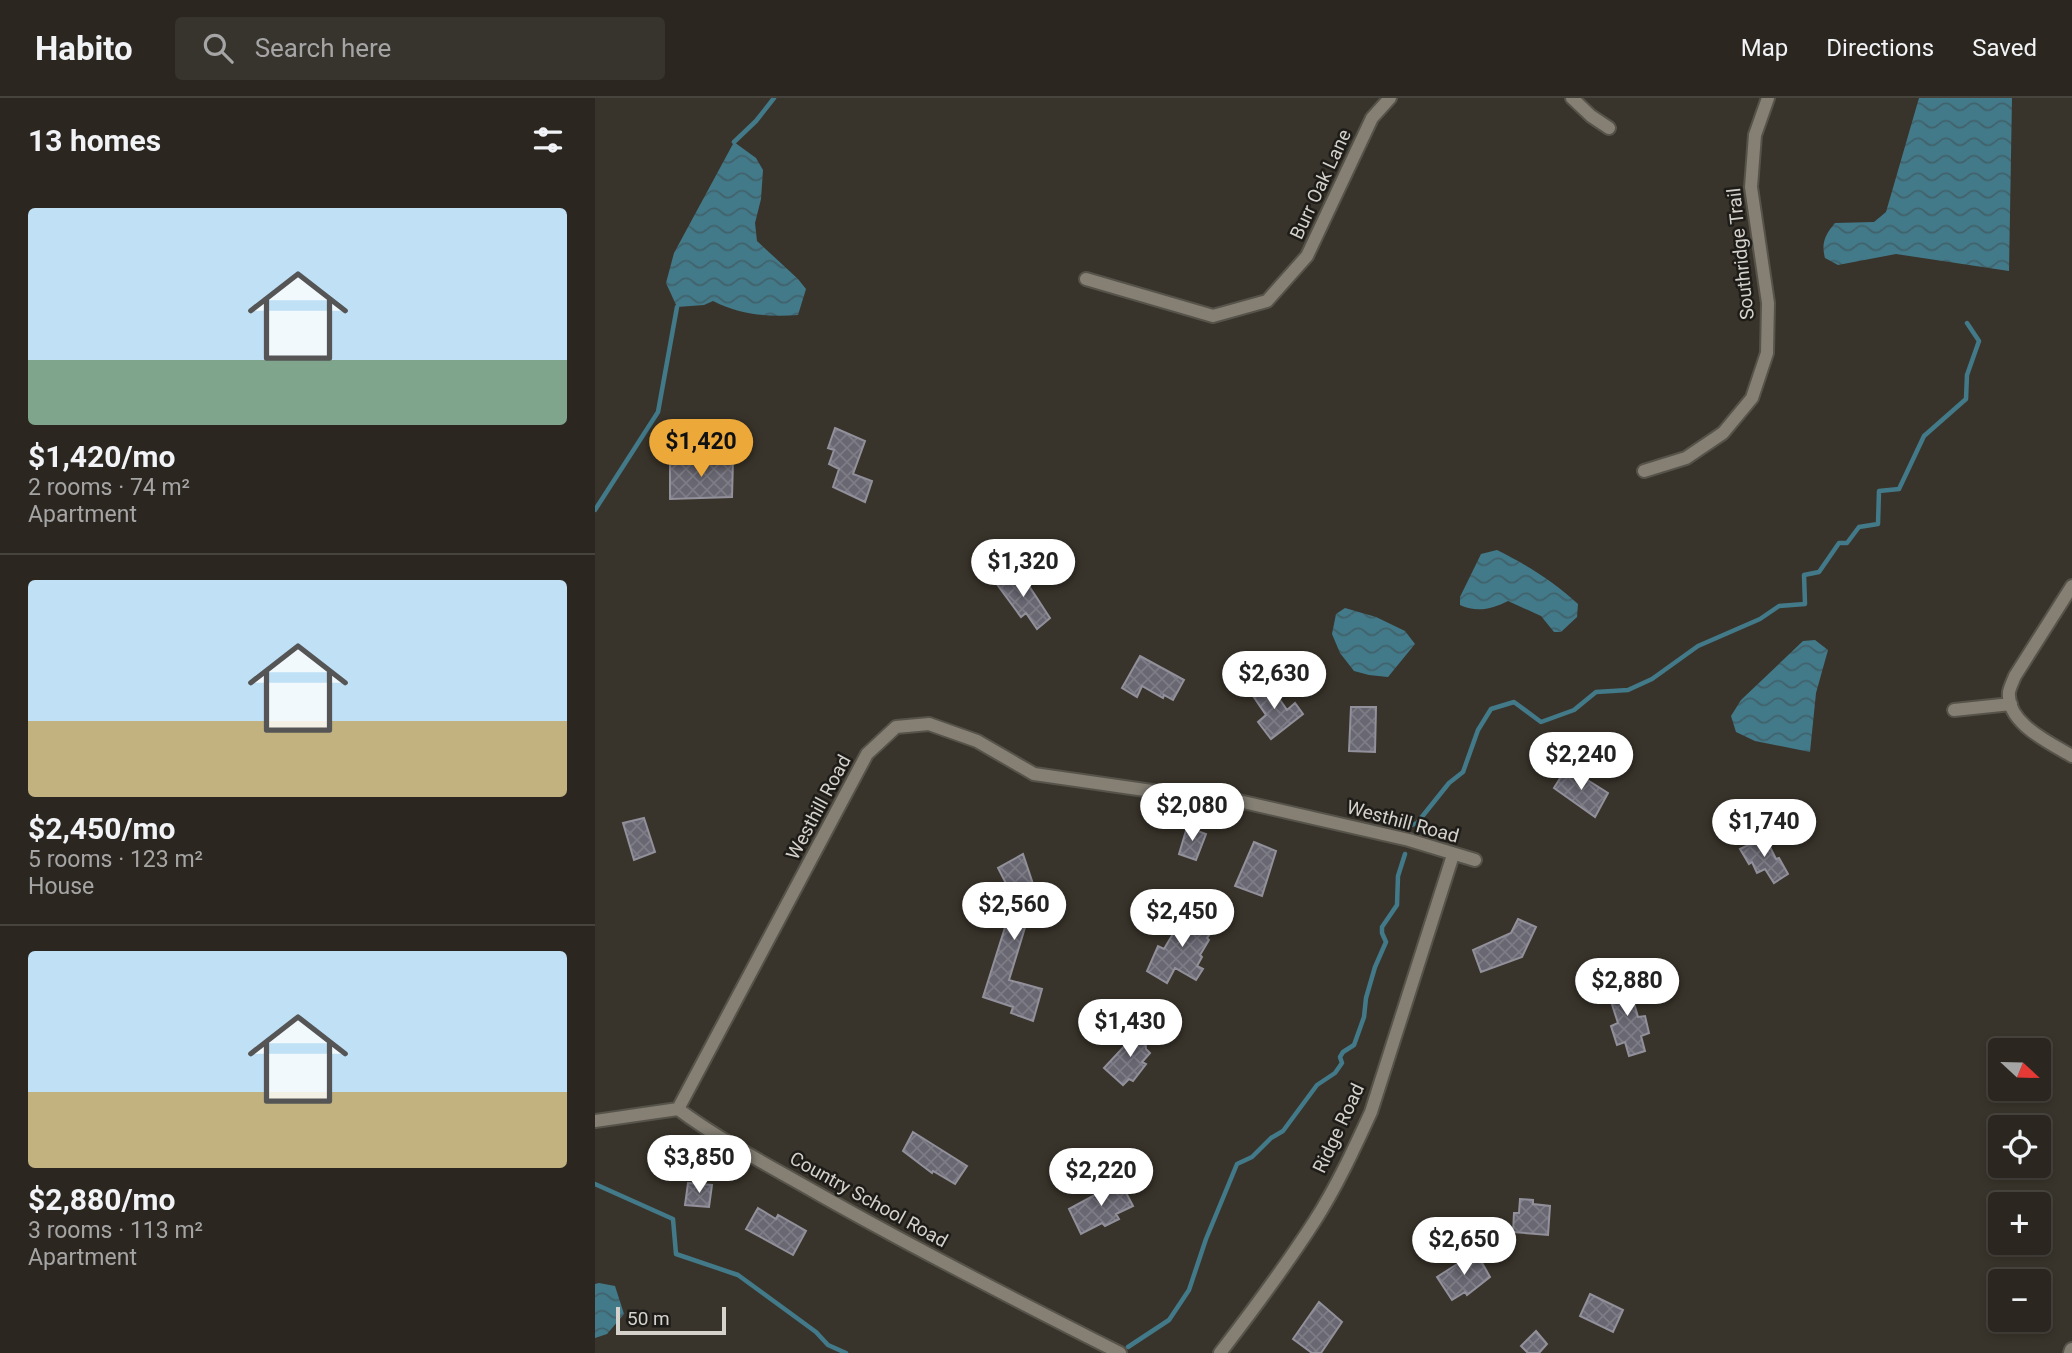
<!DOCTYPE html>
<html lang="en">
<head>
<meta charset="utf-8">
<style>
  :root { --surface:#2b2720; --page:#37332d; --text:#f1f3f6; --muted:#a6a5a5; --line:#47443e; --accent:#eca93a }
  body { margin:0; font-family:Roboto,sans-serif; background:var(--page); color:var(--text); height:100vh; display:flex; flex-direction:column; font-size:26px; white-space:nowrap }
  * { box-sizing:border-box; margin:0 }
  p { font-size:23px; color:var(--muted) }
  .icon { flex:none; width:38px; height:38px; fill:none; stroke:currentColor; stroke-width:2; stroke-linecap:round; stroke-linejoin:round }
  .map { position:relative; flex:1; overflow:hidden }
  .side { display:flex; flex-direction:column; background:var(--surface); width:595px }
  .side>* { flex:none }
  .needle { width:46px; rotate:112deg }
  .controls { position:absolute; left:1393px; top:940px; display:grid; gap:14px }
  .controls a { display:grid; place-items:center; width:63px; height:63px; border-radius:7px; background:var(--surface); box-shadow:0 4px 10px #0003,0 0 0 2px var(--line); font-size:35px }
  .scale { position:absolute; left:21px; bottom:18px; width:110px; box-sizing:border-box; padding-left:7px; border:4px solid #d5d2cc; border-top:0; font-size:19px; line-height:24px; white-space:nowrap; color:#d5d2cc; -webkit-text-stroke:5px #1e1c18; paint-order:stroke }
  .price { position:absolute; translate:-50% -60px; padding:0 16px; border-radius:24px; background:#fff; color:#222; font-size:23px; line-height:46px; filter:drop-shadow(0 2px 4px #0008) }
  .price::after { content:''; position:absolute; left:50%; top:42px; width:21px; height:16px; margin-left:-10px; background:inherit; clip-path:polygon(0 0,100% 0,50% 100%) }
  .price.current { background:var(--accent); color:#111 }
  ul { padding:0; list-style:none }
  li { display:grid; align-content:center; gap:14px; height:371px; padding:0 28px }
  li+li { border-top:2px solid var(--line) }
  li span { display:grid; place-items:center; height:217px; border-radius:7px; color:#555 }
  li>.icon { margin-inline-start:auto }
  span .icon { width:126px; height:126px; fill:#fffc; stroke-width:1 }
  li b { font-size:30px }
  h2 { display:flex; justify-content:space-between; align-items:center; height:84px; padding:0 28px; font-size:30px }
  header { display:flex; align-items:center; gap:42px; box-sizing:border-box; height:98px; padding:0 35px; background:var(--surface); border-bottom:2px solid var(--line) }
  header strong { font-size:33px }
  nav { display:flex; gap:38px; margin-inline-start:auto; font-size:24px }
  .search { width:490px; height:63px; background:var(--page); display:flex; align-items:center; gap:18px; box-sizing:border-box; padding:0 24px; border-radius:7px; color:var(--muted); font-size:26px }
  main { display:flex; flex:1; min-height:0 }
  .map>svg:first-child { display:block }
  .water { fill:url(#water-waves) }
  .lines { fill:none; stroke-linecap:round; stroke-linejoin:round }
  .stream { stroke:#427a8a; stroke-width:4.5 }
  .building { fill:url(#building-cross-hatch); stroke:#92909b; stroke-width:2 }
  .minor-casing { stroke:#56534a; stroke-width:16 }
  .tertiary-casing { stroke:#56534a; stroke-width:18 }
  .minor { stroke:#857f74; stroke-width:12 }
  .tertiary { stroke:#857f74; stroke-width:14 }
  .labels { text-anchor:middle; stroke-width:5; stroke-linejoin:round; paint-order:stroke }
  .street-label { font-size:19px; fill:#d5d2cc; stroke:#1e1c18 }
</style>
</head>
<body>
<header>
<strong>Habito</strong>
<div class="search"><svg class="icon" aria-label="search" viewBox="0 0 24 24"><circle cx="10" cy="10" r="6"/><path d="M15 15l6 6"/></svg>Search here</div>
<nav><a>Map</a><a>Directions</a><a>Saved</a></nav>
</header>
<main>
<section class="side">
<h2>13 homes<svg class="icon" aria-label="filters" viewBox="0 0 24 24"><path d="M4 7h16M4 17h16"/><circle cx="9" cy="7" r="2"/><circle cx="15" cy="17" r="2"/></svg></h2>
<ul>
<li><span style="background:linear-gradient(#bfe0f5 70%,#7fa58c 0)"><svg class="icon" aria-label="home" viewBox="0 0 24 24"><path d="M3 11l9-7 9 7M6 9v11h12V9"/></svg></span><div><b>$1,420/mo</b><p>2 rooms · 74 m²</p><p>Apartment</p></div></li>
<li><span style="background:linear-gradient(#bfe0f5 65%,#c2b280 0)"><svg class="icon" aria-label="home" viewBox="0 0 24 24"><path d="M3 11l9-7 9 7M6 9v11h12V9"/></svg></span><div><b>$2,450/mo</b><p>5 rooms · 123 m²</p><p>House</p></div></li>
<li><span style="background:linear-gradient(#bfe0f5 65%,#c2b280 0)"><svg class="icon" aria-label="home" viewBox="0 0 24 24"><path d="M3 11l9-7 9 7M6 9v11h12V9"/></svg></span><div><b>$2,880/mo</b><p>3 rooms · 113 m²</p><p>Apartment</p></div></li>
</ul>
</section>
<div class="map">
<svg width="1477" height="1255" viewBox="0 0 1477 1255">
  <defs>
    <pattern id="water-waves" width="16" height="10" patternUnits="userSpaceOnUse" patternTransform="scale(1.75)"><rect width="16" height="10" fill="#427a8a"/><path d="M0 5q4-4 8 0t8 0" fill="none" stroke="#41626b"/></pattern>
    <pattern id="building-cross-hatch" width="8" height="8" patternUnits="userSpaceOnUse" patternTransform="scale(1.75)"><rect width="8" height="8" fill="#696772"/><path d="M0 0l8 8M0 8l8-8" fill="none" stroke="#7e7c85"/></pattern>
  </defs>
  <rect width="100%" height="100%" fill="#39342b"/>
  <!-- water -->
  <path class="water" d="M 1324,0 L 1417,0 L 1414,173 L 1301,156 L 1243,167 L 1230,160 C 1226,145 1230,137 1240,125 L 1279,124 L 1291,114 Z
    M 139,44 L 161,60 L 168,72 L 166,101 L 160,125 L 162,143 L 203,181 L 211,191 L 203,217 C 173,219 145,217 118,203 L 109,207 L 82,209 L 71,185 L 79,155 Z
    M 902,452 C 932,467 958,483 983,506 L 982,519 L 966,534 L 959,534 L 946,518 L 913,503 C 897,511 882,515 865,507 L 865,499 L 886,456 Z
    M 750,510 L 781,519 L 810,533 L 820,546 L 793,579 L 774,577 L 759,573 L 745,555 L 737,536 L 741,516 Z
    M 1220,542 L 1233,552 L 1221,595 L 1215,654 L 1160,643 L 1141,634 L 1136,618 L 1146,602 L 1208,543 Z
    M 399,794 L 406,807 L 376,823 L 369,810 Z
    M 4,1185 L 20,1188 L 29,1216 L 12,1236 L 0,1240 L 0,1186 Z"/>
  <g class="lines">
    <!-- stream -->
    <path class="stream" d="M 139,44 L 161,23 L 179,0
      M 0,412 L 63,314 L 82,209
      M 817,727 L 822,725 L 854,685 L 868,674 L 883,632 L 896,611 L 919,604 L 946,624 L 979,612 L 1001,594 L 1033,592 L 1057,581 L 1103,548 L 1165,521 L 1184,508 L 1210,506 L 1209,477 L 1224,474 L 1244,445 L 1252,445 L 1264,429 L 1283,426 L 1284,393 L 1304,391 L 1329,338 L 1371,301 L 1372,277 L 1384,243 L 1372,225
      M 0,1086 L 78,1121 L 81,1156 L 143,1177 L 221,1234 L 233,1247 L 251,1255
      M 533,1249 L 574,1222 L 594,1192 L 611,1141 L 642,1066 L 657,1059 L 676,1040 L 688,1033 L 722,987 L 740,975 L 747,965 L 745,959 L 748,954 L 759,947 L 769,919 L 771,900 L 780,869 L 791,844 L 787,835 L 787,829 L 802,807 L 803,778 L 810,756"/>
  </g>
  <!-- building -->
  <path class="building" d="M 240,330 L 270,343 L 258,376 L 277,383 L 270,404 L 238,389 L 244,371 L 234,366 L 239,352 L 233,350 Z
    M 138,362 L 137,399 L 75,401 L 75,364 Z
    M 419,472 L 431,490 L 434,488 L 455,520 L 442,531 L 431,515 L 426,519 L 401,485 Z
    M 545,558 L 589,582 L 578,602 L 569,597 L 568,600 L 547,588 L 542,599 L 527,590 Z
    M 672,583 L 692,612 L 700,605 L 708,616 L 676,641 L 663,624 L 671,617 L 656,595 Z
    M 756,609 L 781,609 L 780,654 L 754,653 Z
    M 972,669 L 1013,695 L 1000,719 L 959,690 Z
    M 49,720 L 60,754 L 39,762 L 28,725 Z
    M 592,729 L 611,736 L 601,762 L 584,756 Z
    M 1170,739 L 1181,761 L 1184,760 L 1193,776 L 1179,785 L 1170,771 L 1162,775 L 1157,764 L 1154,766 L 1145,751 Z
    M 659,744 L 681,753 L 667,798 L 640,788 Z
    M 428,756 L 444,804 L 436,807 L 442,817 L 432,823 L 414,882 L 447,891 L 438,923 L 416,915 L 418,909 L 388,899 L 412,823 L 409,823 L 406,808 L 417,797 L 403,770 Z
    M 588,810 L 610,823 L 609,825 L 619,831 L 612,840 L 614,842 L 605,857 L 607,859 L 602,868 L 608,871 L 601,882 L 580,870 L 572,885 L 552,873 L 563,848 L 569,851 L 585,824 L 581,822 Z
    M 923,821 L 941,829 L 927,859 L 886,874 L 878,852 L 916,835 Z
    M 1032,881 L 1043,919 L 1050,918 L 1054,935 L 1046,938 L 1050,953 L 1034,958 L 1030,944 L 1022,947 L 1016,928 L 1023,925 L 1011,888 Z
    M 547,908 L 549,923 L 529,928 L 528,910 Z
    M 549,927 L 551,951 L 555,955 L 547,964 L 551,966 L 538,983 L 534,981 L 528,987 L 509,970 Z
    M 318,1034 L 372,1068 L 360,1086 L 338,1073 L 337,1075 L 308,1053 Z
    M 525,1083 L 538,1108 L 521,1116 L 524,1121 L 510,1128 L 507,1125 L 486,1136 L 474,1111 Z
    M 93,1085 L 117,1087 L 114,1109 L 90,1107 Z
    M 925,1101 L 938,1102 L 938,1106 L 955,1108 L 953,1137 L 918,1134 L 919,1115 L 924,1115 Z
    M 163,1110 L 181,1121 L 183,1117 L 211,1133 L 198,1157 L 151,1131 Z
    M 881,1154 L 895,1179 L 872,1197 L 870,1194 L 857,1202 L 842,1179 Z
    M 995,1196 L 1028,1212 L 1018,1234 L 985,1218 Z
    M 724,1204 L 747,1224 L 726,1255 L 717,1255 L 698,1241 Z
    M 941,1233 L 952,1246 L 944,1255 L 933,1255 L 926,1248 Z"/>
  <g class="lines">
    <!-- minor casing -->
    <g class="minor-casing">
      <path id="minor" d="M 977,0 L 996,18 L 1014,30
        M 491,181 L 618,218 L 672,203 L 712,158 L 777,20 L 795,0
        M 1049,373 L 1091,360 L 1128,335 L 1157,300 L 1172,255 L 1173,205 L 1156,89 L 1160,37 L 1173,0
        M 1477,488 L 1420,578 C 1418,583 1415,589 1414,594 C 1411,625 1455,645 1477,658
        M 1359,612 L 1416,606
        M 83,1011 L 272,656 L 301,629 L 334,626 L 382,643 L 439,676 L 564,694 L 622,698 L 814,742 L 880,762
        M 0,1023 L 83,1011 C 126,1043 173,1067 220,1094 C 320,1151 422,1203 525,1255
        M 625,1255 C 658,1212 690,1169 719,1124 C 741,1090 759,1051 776,1014 L 858,757"/>
    </g>
    <!-- tertiary casing -->
    <g class="tertiary-casing">
      <path id="tertiary" d="M 1476,1255 L 1477,1252"/>
    </g>
    <!-- minor -->
    <use href="#minor" class="minor"/>
    <!-- tertiary -->
    <use href="#tertiary" class="tertiary"/>
  </g>
  <g class="labels">
    <!-- street labels -->
    <g class="street-label">
      <text transform="translate(725 86) rotate(-65)" y="7">Burr Oak Lane</text>
      <text transform="translate(1145 156) rotate(-96)" y="7">Southridge Trail</text>
      <text transform="translate(223 709) rotate(-62)" y="7">Westhill Road</text>
      <text transform="translate(808 723) rotate(15)" y="7">Westhill Road</text>
      <text transform="translate(743 1030) rotate(-65)" y="7">Ridge Road</text>
      <text transform="translate(274 1101) rotate(29)" y="7">Country School Road</text>
    </g>
  </g>
</svg>
<div class="controls">
<a><svg class="needle" viewBox="-14 -14 28 28"><path d="M0-13l5 13h-10z" fill="#e53935"/><path d="M0 13l5-13h-10z" fill="#a6a5a5"/></svg></a>
<a><svg class="icon" aria-label="locate" viewBox="0 0 24 24"><circle cx="12" cy="12" r="6"/><path d="M12 2v4M12 18v4M2 12h4M18 12h4"/></svg></a>
<a>+</a>
<a>−</a>
</div>
<div class="scale">50 m</div>
<b class="price current" style="left:106px;top:381px">$1,420</b>
<b class="price" style="left:428px;top:501px">$1,320</b>
<b class="price" style="left:679px;top:613px">$2,630</b>
<b class="price" style="left:986px;top:694px">$2,240</b>
<b class="price" style="left:597px;top:745px">$2,080</b>
<b class="price" style="left:1169px;top:761px">$1,740</b>
<b class="price" style="left:419px;top:844px">$2,560</b>
<b class="price" style="left:587px;top:851px">$2,450</b>
<b class="price" style="left:1032px;top:920px">$2,880</b>
<b class="price" style="left:535px;top:961px">$1,430</b>
<b class="price" style="left:104px;top:1097px">$3,850</b>
<b class="price" style="left:506px;top:1110px">$2,220</b>
<b class="price" style="left:869px;top:1179px">$2,650</b>
</div>
</main>
</body>
</html>
